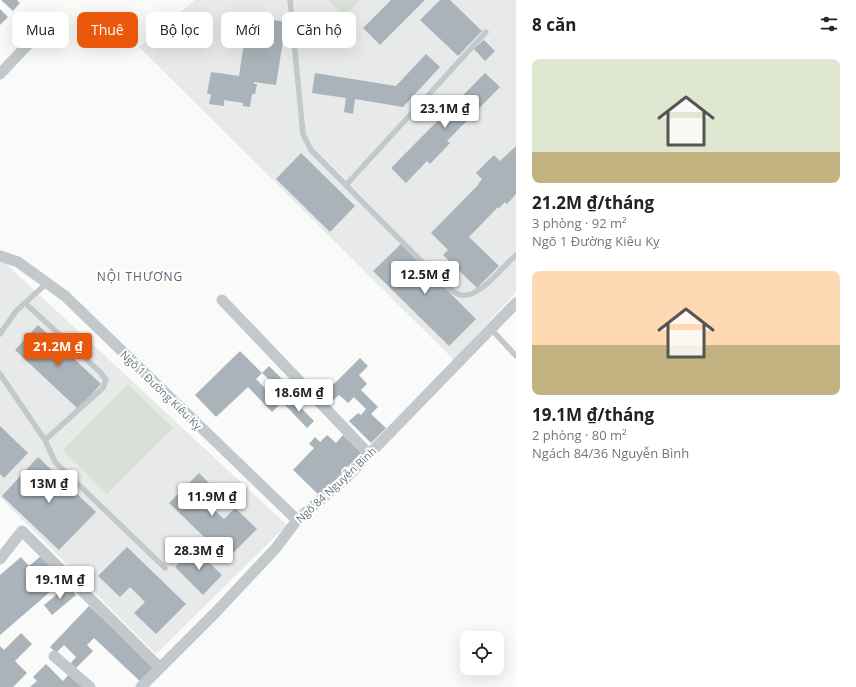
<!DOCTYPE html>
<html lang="vi">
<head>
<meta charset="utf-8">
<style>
  :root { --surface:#fff; --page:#f2f2f2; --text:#222; --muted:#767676; --accent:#ea580c }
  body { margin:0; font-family:"Open Sans",sans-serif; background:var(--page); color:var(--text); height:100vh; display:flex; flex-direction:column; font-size:15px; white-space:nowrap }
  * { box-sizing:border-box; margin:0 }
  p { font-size:13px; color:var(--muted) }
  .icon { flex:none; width:22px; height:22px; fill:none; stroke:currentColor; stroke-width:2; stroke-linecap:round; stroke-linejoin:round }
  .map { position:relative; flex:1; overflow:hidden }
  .drawer { display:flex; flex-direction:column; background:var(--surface); width:340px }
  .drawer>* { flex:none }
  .guide { position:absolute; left:12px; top:12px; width:380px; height:36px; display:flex; gap:8px }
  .buttons { position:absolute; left:460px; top:631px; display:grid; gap:8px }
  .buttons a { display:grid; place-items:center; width:44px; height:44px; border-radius:8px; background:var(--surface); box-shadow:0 4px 16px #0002; font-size:20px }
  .price { position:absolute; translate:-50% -34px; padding:0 9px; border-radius:4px; background:#fff; color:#222; font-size:13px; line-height:26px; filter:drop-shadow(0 1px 2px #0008) }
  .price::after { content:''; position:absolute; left:50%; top:24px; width:12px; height:9px; margin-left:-6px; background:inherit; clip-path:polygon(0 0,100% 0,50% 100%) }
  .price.on { background:var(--accent); color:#fff }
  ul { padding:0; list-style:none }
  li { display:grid; align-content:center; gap:8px; height:212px; padding:0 16px }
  li span { display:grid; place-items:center; height:124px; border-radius:8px; color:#555 }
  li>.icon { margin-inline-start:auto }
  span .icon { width:72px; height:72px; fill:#fffc; stroke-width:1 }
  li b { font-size:17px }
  h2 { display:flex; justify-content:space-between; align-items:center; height:48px; padding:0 16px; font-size:17px }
  .tag { padding:0 14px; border-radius:8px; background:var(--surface); box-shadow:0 4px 16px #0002; font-size:14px; line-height:36px }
  .tag.on { background:var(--accent); color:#fff }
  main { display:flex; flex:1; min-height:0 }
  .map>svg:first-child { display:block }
  .built { fill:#e8e9e9 }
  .green { fill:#dadfd7 }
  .building { fill:#aab3b9 }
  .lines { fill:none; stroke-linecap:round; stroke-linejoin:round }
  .service { stroke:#c3c8cc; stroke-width:5.5 }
  .minor { stroke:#c3c8cc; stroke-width:11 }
  .labels { text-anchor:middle; stroke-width:4; stroke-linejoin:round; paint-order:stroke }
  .street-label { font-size:11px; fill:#657683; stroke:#fff }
  .neighbourhood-label { font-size:12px; letter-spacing:1px; fill:#57646e; stroke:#fff }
</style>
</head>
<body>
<main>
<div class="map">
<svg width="516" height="687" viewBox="0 0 516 687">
  <rect width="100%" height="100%" fill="#fafaf8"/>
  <!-- built -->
  <path class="built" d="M 195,0 L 516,0 L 516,292 L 454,360 L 139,47 Z
    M 4,262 L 287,525 L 156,654 L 0,497 L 0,263 Z"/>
  <!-- green -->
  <path class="green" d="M 328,0 L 360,0 L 345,16 Z
    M 128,384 L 173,428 L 107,494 L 63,450 Z"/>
  <!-- building -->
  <path class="building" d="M 1,0 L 17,0 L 20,3 L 13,11 Z
    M 391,0 L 425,0 L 380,45 L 363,28 Z
    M 440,0 L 450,0 L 482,31 L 458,56 L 420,20 Z
    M 0,9 L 8,17 L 0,25 Z
    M 248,16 L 286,22 L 276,85 L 254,82 L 254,84 L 257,84 L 255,94 L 252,94 L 250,107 L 243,106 L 243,103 L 224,100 L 224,106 L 209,104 L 211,94 L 207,94 L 211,72 L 239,76 Z
    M 484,40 L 495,51 L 485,61 L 474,49 Z
    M 426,54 L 440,67 L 403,107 L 355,99 L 353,114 L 344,112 L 346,98 L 312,93 L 315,73 L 396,86 Z
    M 485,73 L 500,87 L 447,141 L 450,143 L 430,164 L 427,161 L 406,183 L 391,168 Z
    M 516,146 L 516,194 L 507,204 L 505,202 L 499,208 L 498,207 L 469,237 L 499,266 L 477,288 L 443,255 L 448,250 L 431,233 L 477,186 L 482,179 L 476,173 L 494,155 L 500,161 Z
    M 301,153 L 355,206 L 330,232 L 276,179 Z
    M 401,244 L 476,319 L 449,346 L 373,271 Z
    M 38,325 L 101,384 L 78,409 L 15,350 Z
    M 240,351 L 262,373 L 256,379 L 280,404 L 272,412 L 248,387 L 216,417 L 195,395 Z
    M 360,358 L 368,366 L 359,375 L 367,384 L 361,390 L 378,407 L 371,414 L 386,428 L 371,443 L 349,421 L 358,413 L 361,415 L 366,409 L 354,397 L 348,403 L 339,395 L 330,403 L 322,396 Z
    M 269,366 L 293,390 L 287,396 L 262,373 Z
    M 291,398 L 314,421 L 307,428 L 285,405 Z
    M 0,426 L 28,453 L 4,478 L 0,474 Z
    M 327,435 L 336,443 L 343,435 L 361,453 L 320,496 L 293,470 L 314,448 L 309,444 L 315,437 L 320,442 Z
    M 38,457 L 96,512 L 59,550 L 2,496 Z
    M 199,473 L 219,493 L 208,504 L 224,519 L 235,508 L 257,529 L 227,559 L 169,503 Z
    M 127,547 L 186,604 L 156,634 L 134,613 L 145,602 L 130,587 L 120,597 L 98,576 Z
    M 194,548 L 222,575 L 203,595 L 175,567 Z
    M 41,556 L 52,568 L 40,579 L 51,591 L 0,635 L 0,575 L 21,557 L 29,566 Z
    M 68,585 L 76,595 L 52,615 L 44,605 Z
    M 89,606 L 157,669 L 143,684 L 94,638 L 87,645 L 93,651 L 75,669 L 70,664 L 76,657 L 64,645 L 56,653 L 50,647 Z
    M 21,633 L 32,644 L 15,661 L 27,673 L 13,687 L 0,687 L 0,646 L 4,650 Z
    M 46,664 L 63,681 L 70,673 L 85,687 L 30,687 L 37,681 L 33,677 Z"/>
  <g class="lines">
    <!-- service -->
    <path class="service" d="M 290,0 L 303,134 L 311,150 L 445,285 C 449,288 455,294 461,295 C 479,299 503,266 516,255
      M 346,185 L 486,32
      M 25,303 L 100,372 L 106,380 L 103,388 L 45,440
      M 491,329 L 516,356
      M 0,334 L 16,311 L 47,283
      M 0,374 L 45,440 L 55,462 L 165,568"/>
    <!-- minor -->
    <path class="minor" d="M 0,74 L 33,39
      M 0,256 L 18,262 L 65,296 L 297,520
      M 222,300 L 369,454
      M 0,559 L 22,531 L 160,668
      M 54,656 L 90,687
      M 141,687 L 216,612 L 276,548 L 297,520 L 348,476 L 516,303"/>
  </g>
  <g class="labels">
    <!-- street labels -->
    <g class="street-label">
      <text transform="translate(161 390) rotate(44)" y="4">Ngõ 1 Đường Kiêu Kỵ</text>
      <text transform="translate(336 485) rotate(-43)" y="4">Ngõ 84 Nguyễn Bình</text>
    </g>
    <!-- neighbourhood labels -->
    <g class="neighbourhood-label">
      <text x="140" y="281">NỘI THƯƠNG</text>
    </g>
  </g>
</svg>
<div class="buttons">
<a><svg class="icon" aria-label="locate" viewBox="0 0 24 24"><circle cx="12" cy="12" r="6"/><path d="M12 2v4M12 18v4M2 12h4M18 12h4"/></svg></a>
</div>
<b class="price" style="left:445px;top:129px">23.1M ₫</b>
<b class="price" style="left:425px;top:295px">12.5M ₫</b>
<b class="price on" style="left:58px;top:367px">21.2M ₫</b>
<b class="price" style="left:299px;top:413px">18.6M ₫</b>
<b class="price" style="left:49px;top:504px">13M ₫</b>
<b class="price" style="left:212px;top:517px">11.9M ₫</b>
<b class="price" style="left:199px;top:571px">28.3M ₫</b>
<b class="price" style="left:60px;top:600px">19.1M ₫</b>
<div class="guide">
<a class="tag">Mua</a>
<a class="tag on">Thuê</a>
<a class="tag">Bộ lọc</a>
<a class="tag">Mới</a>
<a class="tag">Căn hộ</a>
</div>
</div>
<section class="drawer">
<h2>8 căn<svg class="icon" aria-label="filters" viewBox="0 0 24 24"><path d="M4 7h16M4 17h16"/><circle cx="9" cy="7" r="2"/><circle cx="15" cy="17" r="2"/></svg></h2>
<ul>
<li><span style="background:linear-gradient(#dfe7d0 75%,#c2b280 0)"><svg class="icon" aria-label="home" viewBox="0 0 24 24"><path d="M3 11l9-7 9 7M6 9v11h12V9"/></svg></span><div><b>21.2M ₫/tháng</b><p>3 phòng · 92 m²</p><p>Ngõ 1 Đường Kiêu Kỵ</p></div></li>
<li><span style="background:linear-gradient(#ffd9b3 60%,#c2b280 0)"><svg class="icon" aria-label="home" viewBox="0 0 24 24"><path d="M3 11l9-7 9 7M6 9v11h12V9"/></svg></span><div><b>19.1M ₫/tháng</b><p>2 phòng · 80 m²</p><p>Ngách 84/36 Nguyễn Bình</p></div></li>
</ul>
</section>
</main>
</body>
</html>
